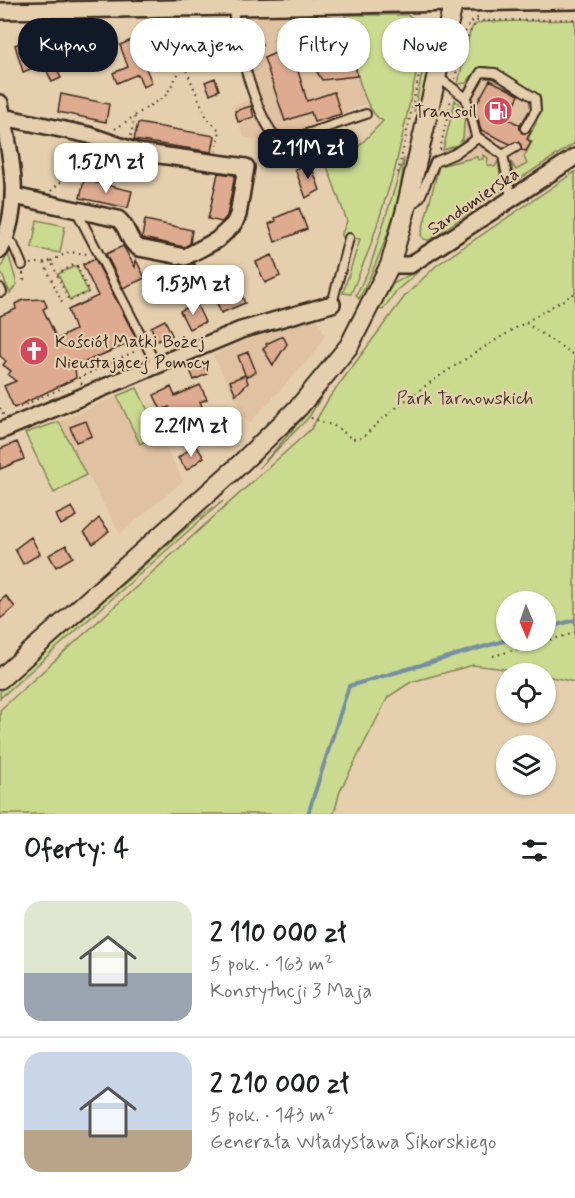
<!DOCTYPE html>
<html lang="pl">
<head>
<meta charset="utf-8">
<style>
  :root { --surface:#fff; --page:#f6f6f6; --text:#202124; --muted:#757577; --line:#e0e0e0; --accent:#111827 }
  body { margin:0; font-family:Mynerve,sans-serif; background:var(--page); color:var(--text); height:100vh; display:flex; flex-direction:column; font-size:22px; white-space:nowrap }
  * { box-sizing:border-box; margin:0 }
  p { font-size:20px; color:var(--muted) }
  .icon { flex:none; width:33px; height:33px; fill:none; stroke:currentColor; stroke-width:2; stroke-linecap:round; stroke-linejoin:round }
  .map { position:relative; height:814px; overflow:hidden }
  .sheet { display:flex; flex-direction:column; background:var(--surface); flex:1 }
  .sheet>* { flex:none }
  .top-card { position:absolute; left:18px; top:18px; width:540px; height:54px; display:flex; gap:12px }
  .needle { width:39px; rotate:178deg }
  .fabs { position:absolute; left:496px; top:591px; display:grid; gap:12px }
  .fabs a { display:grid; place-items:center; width:60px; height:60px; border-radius:50%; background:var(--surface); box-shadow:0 2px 4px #0004; font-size:30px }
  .price { position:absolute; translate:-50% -51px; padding:0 14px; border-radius:12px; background:#fff; color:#222; font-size:20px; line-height:39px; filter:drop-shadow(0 2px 3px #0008) }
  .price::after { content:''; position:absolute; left:50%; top:36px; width:18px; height:14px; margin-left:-9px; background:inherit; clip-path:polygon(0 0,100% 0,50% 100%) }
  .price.selected { background:var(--accent); color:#fff }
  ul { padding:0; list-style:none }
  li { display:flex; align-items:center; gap:18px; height:150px; padding:0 24px }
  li+li { border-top:2px solid var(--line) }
  li span { display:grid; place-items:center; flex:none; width:168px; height:120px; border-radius:18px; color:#555 }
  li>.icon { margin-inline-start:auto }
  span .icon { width:72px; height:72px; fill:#fffc; stroke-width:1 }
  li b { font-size:26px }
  h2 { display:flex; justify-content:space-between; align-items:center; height:72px; padding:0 24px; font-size:26px }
  .pill { padding:0 21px; border-radius:24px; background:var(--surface); box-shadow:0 2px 4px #0004; font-size:21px; line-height:54px }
  .pill.selected { background:var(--accent); color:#fff }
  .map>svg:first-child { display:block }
  .built { fill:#e0c1a2 }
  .green { fill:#cadb8f; stroke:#828256; stroke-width:1.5; fill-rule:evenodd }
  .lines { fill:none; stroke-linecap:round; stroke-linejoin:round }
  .stream { stroke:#758ea2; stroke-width:4 }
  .building { fill:#deab90; stroke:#3b2a1e; stroke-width:1.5 }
  .service-casing { stroke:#3b2a1e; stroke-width:12 }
  .minor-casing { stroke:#3b2a1e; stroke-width:20 }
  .tertiary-casing { stroke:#3b2a1e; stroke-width:22 }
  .path { stroke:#3b2a1e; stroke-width:2; stroke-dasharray:1.5 4.5; stroke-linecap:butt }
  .service { stroke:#e5cfae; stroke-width:8 }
  .minor { stroke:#e5cfae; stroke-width:15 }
  .tertiary { stroke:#e5cfae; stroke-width:18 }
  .labels { text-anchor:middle; stroke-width:4.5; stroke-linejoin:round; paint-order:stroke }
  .poi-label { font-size:18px; fill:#3b2a1e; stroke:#e5cfae; text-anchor:end }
  .street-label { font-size:18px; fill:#3b2a1e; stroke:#e5cfae }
  .park-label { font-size:18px; fill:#493c29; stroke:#e5cfae }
</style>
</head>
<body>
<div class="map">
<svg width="575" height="814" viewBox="0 0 575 814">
  <rect width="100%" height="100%" fill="#e5cfae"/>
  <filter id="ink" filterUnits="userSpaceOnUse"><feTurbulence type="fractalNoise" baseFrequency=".0167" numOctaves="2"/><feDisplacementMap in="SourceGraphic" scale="12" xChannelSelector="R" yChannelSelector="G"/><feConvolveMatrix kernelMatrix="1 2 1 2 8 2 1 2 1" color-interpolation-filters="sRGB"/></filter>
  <g filter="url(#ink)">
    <!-- built -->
    <path class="built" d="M 345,15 L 367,103 L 341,114 L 345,127 L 287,148 L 244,137 L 232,106 L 249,100 L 222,17 Z
      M 475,39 L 554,92 L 554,157 L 437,230 L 430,225 Z
      M 316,317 L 325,334 L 316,351 L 249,424 L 213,355 L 252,338 Z
      M 117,396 L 140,443 L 159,434 L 183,481 L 120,534 L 59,422 Z"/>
    <!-- green -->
    <path class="green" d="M 345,15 L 407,15 C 422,22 421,32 422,47 L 395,169 L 370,247 L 351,294 L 343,293 L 360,239 L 341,236 L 347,221 L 324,158 L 358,147 L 383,121 C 359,109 351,41 345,15 Z
      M 575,20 L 575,143 L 515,182 L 511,162 L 516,170 L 527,164 L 524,157 L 532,142 L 528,139 L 536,123 L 541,101 C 537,92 494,66 484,67 C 476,68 471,77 466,83 L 458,84 L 470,32 L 474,25 L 482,22 Z
      M 429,40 L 434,40 C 430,64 426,91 414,112 Z
      M 455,100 L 465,111 L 463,138 L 458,145 L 443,150 Z
      M 483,155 L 488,158 L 487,165 L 495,167 L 498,161 L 502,190 L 429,240 L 423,239 L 421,235 L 439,166 L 477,157 L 478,160 L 483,159 Z
      M 404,158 C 401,207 381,255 359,299 L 356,295 L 370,267 Z
      M 575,172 L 575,682 L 546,676 L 546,674 L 473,665 L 411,682 L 388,697 L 340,791 L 334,814 L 0,814 L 0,710 L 311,429 L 329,398 L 405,296 L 437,265 ZM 507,602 L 546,602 L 546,640 L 507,640 Z
      M 37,220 L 65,226 L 60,253 L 32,248 Z
      M 8,253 L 17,284 L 10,293 L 0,270 Z
      M 76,266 L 88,292 L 70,300 L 58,274 Z
      M 425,266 L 396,291 L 383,310 L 377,309 L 393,284 Z
      M 137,388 L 159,434 L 140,444 L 117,396 Z
      M 322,396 L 309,417 L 259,468 Z
      M 59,422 L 86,475 L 54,493 L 25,433 Z
      M 223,501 L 204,517 L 0,698 L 0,692 L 199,517 Z"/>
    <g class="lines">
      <!-- stream -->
      <path class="stream" d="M 546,628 L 575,620
        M 308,814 L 349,686 L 507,640"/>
    </g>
    <!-- building -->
    <path class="building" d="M 340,27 L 343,42 L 327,46 L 323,31 Z
      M 258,33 L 262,45 L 247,50 L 244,37 Z
      M 287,34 L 307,101 L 334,92 L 341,114 L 314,122 L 311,112 L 285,121 L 264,58 L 280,51 L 275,38 Z
      M 192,37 L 194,45 L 218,40 L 223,56 L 206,61 L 204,54 L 191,57 L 183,40 Z
      M 31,38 L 43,64 L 23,72 L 15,45 Z
      M 76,38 L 82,54 L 62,62 L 55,46 Z
      M 101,39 L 106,51 L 91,57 L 86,45 Z
      M 134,39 L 152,83 L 143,87 L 138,74 L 117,83 L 113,73 L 128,67 L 120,45 Z
      M 355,62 L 357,76 L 322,80 L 314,67 Z
      M 54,63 L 61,78 L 52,82 L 45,67 Z
      M 215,78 L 219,90 L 210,94 L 205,82 Z
      M 490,80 L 519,95 L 508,119 L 520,125 L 522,133 L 531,131 L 527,139 L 531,142 L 526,151 L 521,150 L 518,142 L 510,144 L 481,130 L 475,107 Z
      M 61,94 L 109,104 L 106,122 L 58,112 Z
      M 251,106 L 254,117 L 238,122 L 235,111 Z
      M 138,123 L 215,136 L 212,152 L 134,140 Z
      M 310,163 L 320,190 L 306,198 L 295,169 Z
      M 218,173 L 235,175 L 227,216 L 222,222 L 208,219 Z
      M 84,180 L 132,191 L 128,208 L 80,198 Z
      M 299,208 L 307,229 L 275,242 L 269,224 L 276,221 L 275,218 Z
      M 145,220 L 192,230 L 190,244 L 184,247 L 142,238 Z
      M 123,246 L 135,267 L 136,260 L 145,278 L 123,288 L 106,254 Z
      M 272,255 L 280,276 L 265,283 L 256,262 Z
      M 95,259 L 137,340 L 80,364 L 75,368 L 76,378 L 14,408 L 4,386 L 16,381 L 8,375 L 11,371 L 3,365 L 6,361 L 0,356 L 0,316 L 16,309 L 15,304 L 23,300 L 44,299 L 47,307 L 43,309 L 57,339 L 75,330 L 68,310 L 98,296 L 83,265 Z
      M 195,264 L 208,290 L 200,294 L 187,268 Z
      M 239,289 L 245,303 L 221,313 L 215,298 Z
      M 196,303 L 205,322 L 189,329 L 180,311 Z
      M 165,320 L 172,335 L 157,341 L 151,327 Z
      M 283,336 L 287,344 L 273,365 L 263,349 L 267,346 L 266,344 Z
      M 248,352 L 256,372 L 246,377 L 248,383 L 236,395 L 230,381 L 245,375 L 246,377 L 238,356 Z
      M 203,365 L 207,374 L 194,380 L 190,370 Z
      M 200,385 L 207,399 L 200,402 L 202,406 L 196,409 L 205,424 L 195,429 L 190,420 L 177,425 L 169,407 L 161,410 L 154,395 L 171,387 L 175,396 Z
      M 86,421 L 92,436 L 76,442 L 70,427 Z
      M 17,442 L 24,459 L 0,469 L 0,449 Z
      M 195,445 L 204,457 L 187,470 L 178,458 Z
      M 72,507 L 77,516 L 61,525 L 56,515 Z
      M 99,518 L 109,531 L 93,544 L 84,532 Z
      M 31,537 L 40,554 L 23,564 L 15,549 Z
      M 66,545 L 73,557 L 56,567 L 49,555 Z
      M 6,596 L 15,607 L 0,619 L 0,601 Z"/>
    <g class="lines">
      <!-- service casing -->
      <g class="service-casing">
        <path id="service" d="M 233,6 C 235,39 254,110 274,135 L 289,140 L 366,114
          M 438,77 L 466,98 L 476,136 L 503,155 L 511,198
          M 466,98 L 481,72 L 495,73 L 535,98 L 536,110 L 525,128
          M 503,155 L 516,147
          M 412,205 L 420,197 L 435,162 L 454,154 L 478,138
          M 76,210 L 157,366
          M 4,239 L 13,244 L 22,265
          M 0,288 L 2,292
          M 332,304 L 349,238"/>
      </g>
      <!-- minor casing -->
      <g class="minor-casing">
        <path id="minor" d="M 0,11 L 575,1
          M 0,103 C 10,152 24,202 0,250
          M 3,117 L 89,135 L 138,152 L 246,167 L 238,215 L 234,224 L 217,240 L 185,257 L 139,248 C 127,241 129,227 118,219 L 14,196
          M 390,265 L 410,265 L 575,157
          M 0,431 L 241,330 L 332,304"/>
      </g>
      <!-- tertiary casing -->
      <g class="tertiary-casing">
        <path id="tertiary" d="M 0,679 L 235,469 L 299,407 L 349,346 L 390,265 L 405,213 L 454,0"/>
      </g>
      <!-- path -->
      <path class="path" d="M 464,42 L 477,21 L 575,19
        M 184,65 L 207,118 L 220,131 L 216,151
        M 455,79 C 460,60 459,22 481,17
        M 115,129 L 166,95 L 184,64 L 174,21
        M 131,136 L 135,115
        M 440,150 L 451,99
        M 58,166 L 73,170
        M 398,173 L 426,43 L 427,30 L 421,18
        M 51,191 L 92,151
        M 51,261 L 69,252 L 88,254
        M 44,263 L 63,305
        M 31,264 L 51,261 L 69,301 L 89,292 L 76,264 L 57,274
        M 77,267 L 91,260
        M 23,273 L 24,282
        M 526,323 L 575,356
        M 82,384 L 79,378 L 138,350
        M 20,407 L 62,388 L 63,390
        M 0,408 L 4,416
        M 311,418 L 337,427 L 352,439 L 362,438 C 416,384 508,333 575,293
        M 493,656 L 575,633"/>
      <!-- service -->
      <use href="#service" class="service"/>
      <!-- minor -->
      <use href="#minor" class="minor"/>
      <!-- tertiary -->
      <use href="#tertiary" class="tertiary"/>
    </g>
  </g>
  <!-- icons -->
  <defs>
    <g id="fuel-disc" transform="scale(1.5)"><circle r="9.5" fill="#d1495b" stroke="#e5cfae"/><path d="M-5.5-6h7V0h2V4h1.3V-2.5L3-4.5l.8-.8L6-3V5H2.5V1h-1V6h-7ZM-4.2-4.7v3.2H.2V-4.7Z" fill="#fff"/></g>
    <g id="church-disc" transform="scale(1.5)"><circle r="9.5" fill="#d1495b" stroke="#e5cfae"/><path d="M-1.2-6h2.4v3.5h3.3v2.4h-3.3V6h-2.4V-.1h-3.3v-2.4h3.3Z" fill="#fff"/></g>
  </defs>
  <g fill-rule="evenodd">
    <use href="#fuel-disc" x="498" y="111"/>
    <use href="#church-disc" x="34" y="351"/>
  </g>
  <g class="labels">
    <!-- poi labels -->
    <g class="poi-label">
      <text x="477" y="117">Transoil</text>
      <text x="55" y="347" text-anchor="start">Kościół Matki Bożej<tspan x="55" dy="21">Nieustającej Pomocy</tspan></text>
    </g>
    <!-- street labels -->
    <g class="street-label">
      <text transform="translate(473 201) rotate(-34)" y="6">Sandomierska</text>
    </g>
    <!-- park labels -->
    <g class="park-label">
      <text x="465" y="404">Park Tarnowskich</text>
    </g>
  </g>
</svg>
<div class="fabs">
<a><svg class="needle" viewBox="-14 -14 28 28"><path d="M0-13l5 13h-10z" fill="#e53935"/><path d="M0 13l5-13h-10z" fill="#757577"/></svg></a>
<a><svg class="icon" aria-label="locate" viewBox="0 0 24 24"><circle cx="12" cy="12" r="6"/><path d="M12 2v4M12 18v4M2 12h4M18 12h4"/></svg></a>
<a><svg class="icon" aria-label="layers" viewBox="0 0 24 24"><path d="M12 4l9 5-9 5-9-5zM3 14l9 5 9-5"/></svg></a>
</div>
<b class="price selected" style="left:308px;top:180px">2.11M zł</b>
<b class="price" style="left:106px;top:194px">1.52M zł</b>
<b class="price" style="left:193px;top:316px">1.53M zł</b>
<b class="price" style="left:191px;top:458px">2.21M zł</b>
<div class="top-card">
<a class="pill selected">Kupno</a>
<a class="pill">Wynajem</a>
<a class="pill">Filtry</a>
<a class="pill">Nowe</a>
</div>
</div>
<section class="sheet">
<h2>Oferty: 4<svg class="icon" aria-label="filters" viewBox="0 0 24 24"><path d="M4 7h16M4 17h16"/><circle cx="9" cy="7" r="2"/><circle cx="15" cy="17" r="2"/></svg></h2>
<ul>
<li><span style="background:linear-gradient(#dfe7d0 60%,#9aa5b1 0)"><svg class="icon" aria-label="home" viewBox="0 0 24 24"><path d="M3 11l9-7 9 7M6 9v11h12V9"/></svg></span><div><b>2 110 000 zł</b><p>5 pok. · 163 m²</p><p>Konstytucji 3 Maja</p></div></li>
<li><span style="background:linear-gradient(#c9d6e8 65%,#b9a48a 0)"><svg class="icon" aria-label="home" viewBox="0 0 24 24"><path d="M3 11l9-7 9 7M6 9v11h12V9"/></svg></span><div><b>2 210 000 zł</b><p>5 pok. · 143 m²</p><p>Generała Władysława Sikorskiego</p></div></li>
</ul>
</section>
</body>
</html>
